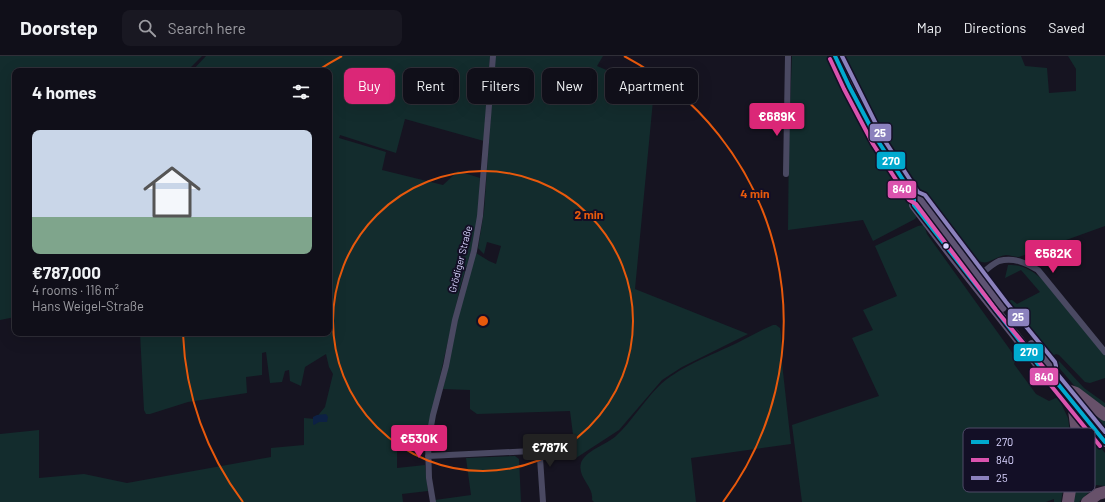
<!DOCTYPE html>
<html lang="en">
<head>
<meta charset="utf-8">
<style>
  :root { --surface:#100f19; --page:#191822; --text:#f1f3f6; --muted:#9c9ca2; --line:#302f38; --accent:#db2777 }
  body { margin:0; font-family:Barlow,sans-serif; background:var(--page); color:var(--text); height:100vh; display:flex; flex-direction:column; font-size:15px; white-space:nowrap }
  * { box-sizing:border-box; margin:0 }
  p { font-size:13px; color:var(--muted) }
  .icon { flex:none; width:22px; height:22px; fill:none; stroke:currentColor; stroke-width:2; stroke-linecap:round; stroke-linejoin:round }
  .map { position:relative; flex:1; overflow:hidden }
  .drawer { position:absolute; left:12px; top:12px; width:320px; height:268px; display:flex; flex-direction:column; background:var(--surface); border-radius:8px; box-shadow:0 4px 16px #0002,0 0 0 1px var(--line) }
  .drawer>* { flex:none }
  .banner { position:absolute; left:344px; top:12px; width:380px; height:36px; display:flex; gap:8px }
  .price { position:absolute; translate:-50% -34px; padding:0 9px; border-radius:4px; background:var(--accent); color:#fff; font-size:13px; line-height:26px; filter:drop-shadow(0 1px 2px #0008) }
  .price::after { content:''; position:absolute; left:50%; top:24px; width:12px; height:9px; margin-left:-6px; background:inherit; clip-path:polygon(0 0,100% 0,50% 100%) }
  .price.active { background:#222; color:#fff }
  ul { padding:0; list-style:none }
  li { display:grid; align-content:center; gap:8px; height:212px; padding:0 20px }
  li span { display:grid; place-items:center; height:124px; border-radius:8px; color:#555 }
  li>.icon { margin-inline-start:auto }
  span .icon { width:72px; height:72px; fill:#fffc; stroke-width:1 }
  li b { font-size:17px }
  h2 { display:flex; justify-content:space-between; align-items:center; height:48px; padding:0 20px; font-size:17px }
  .pill { padding:0 14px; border-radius:8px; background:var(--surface); box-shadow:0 4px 16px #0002,0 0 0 1px var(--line); font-size:14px; line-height:36px }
  .pill.active { background:var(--accent); color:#fff }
  header { display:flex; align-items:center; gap:24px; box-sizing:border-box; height:56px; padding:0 20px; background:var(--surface); border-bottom:1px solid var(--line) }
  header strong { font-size:19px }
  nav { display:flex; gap:22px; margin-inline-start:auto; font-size:14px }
  .search { width:280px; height:36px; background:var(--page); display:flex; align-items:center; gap:10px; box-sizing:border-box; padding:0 14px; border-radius:8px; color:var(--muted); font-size:15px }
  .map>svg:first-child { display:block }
  .green { fill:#132c2d }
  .water { fill:#0d2144 }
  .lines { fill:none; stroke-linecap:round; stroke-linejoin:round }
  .minor { stroke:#4a4962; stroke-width:6 }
  .primary { stroke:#5e5373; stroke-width:10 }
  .motorway { stroke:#67516a; stroke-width:12 }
  .bus-1-casing { stroke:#130f26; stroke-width:7 }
  .bus-2-casing { stroke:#130f26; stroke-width:7 }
  .bus-3-casing { stroke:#130f26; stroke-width:7 }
  .bus-1 { stroke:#00a9ce; stroke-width:4 }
  .bus-2 { stroke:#db53ae; stroke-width:4 }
  .bus-3 { stroke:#8b81bd; stroke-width:4 }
  .ring { fill:none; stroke:#e8590c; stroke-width:2 }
  .bus-dot { fill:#d9d4ff; stroke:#130f26; stroke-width:1.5 }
  .labels { text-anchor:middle; stroke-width:4; stroke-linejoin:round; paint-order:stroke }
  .street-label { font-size:10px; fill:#d9d4ff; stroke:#130f26 }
  .key { fill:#130f26; stroke:#4e4a67; stroke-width:1 }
  .key-label { font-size:11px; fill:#d9d4ff }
  .centre { fill:#e8590c; stroke:#130f26; stroke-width:2 }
  .ring-label { font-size:12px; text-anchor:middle; font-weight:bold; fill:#e8590c; stroke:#130f26; stroke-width:4; stroke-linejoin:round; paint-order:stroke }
  .line-badge { stroke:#130f26; stroke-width:1.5 }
  .badge-label { font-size:11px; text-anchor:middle; font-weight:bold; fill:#fff }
</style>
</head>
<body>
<header>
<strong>Doorstep</strong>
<div class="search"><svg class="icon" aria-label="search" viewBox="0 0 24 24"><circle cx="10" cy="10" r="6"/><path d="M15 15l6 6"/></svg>Search here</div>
<nav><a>Map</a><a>Directions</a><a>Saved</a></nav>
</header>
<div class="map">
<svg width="1105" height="446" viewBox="0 0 1105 446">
  <rect width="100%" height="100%" fill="#161421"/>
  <!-- green -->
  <path class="green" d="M 0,0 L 202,0 L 187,15 L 15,15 L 15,261 L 0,264 Z
    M 206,0 L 490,0 L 484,85 L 405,63 L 396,97 L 340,79 L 339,82 L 386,96 L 382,114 L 443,129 L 458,115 L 480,122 L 478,158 L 473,189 L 460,232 L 425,387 L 397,385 L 397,412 L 425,409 L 428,435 L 402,438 L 403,446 L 0,446 L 0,378 L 39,374 L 39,422 L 84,418 L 127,427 L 271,401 L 271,392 L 304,389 L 304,362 L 315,363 L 325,351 L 333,318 L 329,311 L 326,298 L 305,311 L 301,330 L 290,325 L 289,314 L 285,315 L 282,326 L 270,327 L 266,296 L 262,297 L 262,319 L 246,321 L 247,337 L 188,346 L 150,358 L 146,358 L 144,354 L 140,277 L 329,277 L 329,15 L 192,15 Z
    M 495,0 L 603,0 L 597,10 L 654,34 L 635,233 L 748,278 L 682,311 L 662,324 L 619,374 L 576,402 L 570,355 L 477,358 L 470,353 L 470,334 L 443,333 L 463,238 L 476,197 L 489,205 L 496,208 L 501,190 L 487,186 L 484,198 L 478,192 L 484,155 Z
    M 792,0 L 827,0 L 864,72 L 894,122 L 918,159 L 915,163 L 873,185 L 863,164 L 788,174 L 789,77 Z
    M 843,0 L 1021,0 L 1025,10 L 1047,12 L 1049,37 L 1076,35 L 1076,13 L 1068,0 L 1105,0 L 1105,170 L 1019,201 C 1015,201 1010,199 1006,199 C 989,202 987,214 971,199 C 952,175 932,152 913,128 C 885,89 864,43 843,0 Z
    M 924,169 L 927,178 L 1016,302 L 1014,308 L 1036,338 L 1049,345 L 1058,341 L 1068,362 L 1071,383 L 1061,446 L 1054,446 L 1054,443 L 1046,446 L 802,446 L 792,369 L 879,340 L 852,282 L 873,274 L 863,254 L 897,240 L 875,190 L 918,170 Z
    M 1008,209 C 1023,208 1031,214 1042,223 L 1105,299 L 1105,322 L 1090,327 L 1085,326 L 1059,299 L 1056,298 L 1051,301 L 1049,298 L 1004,245 L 1012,244 L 1017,248 L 1040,236 L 1021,214 L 1005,222 Z
    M 773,269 L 776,269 L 780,272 L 781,279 L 782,307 L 791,388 L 691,402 L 696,446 L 594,446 L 592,444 C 594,430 577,422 581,407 C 585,395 607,388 616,380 C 632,365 643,346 658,331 C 678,311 712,299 737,287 C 749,281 761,274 773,269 Z
    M 1059,305 L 1084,332 L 1105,347 L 1105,352 L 1078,334 L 1055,307 Z
    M 1079,345 L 1105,361 L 1105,378 Z
    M 1079,365 L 1105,397 L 1105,430 L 1096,429 L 1079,446 L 1073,446 Z
    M 515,400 L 519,403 L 521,446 L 435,446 L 435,444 L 471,439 L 466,402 Z"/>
  <!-- water -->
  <path class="water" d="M 326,358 L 328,361 L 327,366 L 319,366 L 314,369 L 313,368 L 313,361 L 317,359 Z"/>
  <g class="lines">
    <!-- minor -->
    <path class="minor" d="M 786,118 L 788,0
      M 979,220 C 985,215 992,208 999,205 C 1014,201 1026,207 1038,214 L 1105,296
      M 428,400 L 532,395 L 539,398 L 540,402 L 543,446
      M 433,446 L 429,422 L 428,387 L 433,359 L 446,310 L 455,264 L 474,195 L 480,160 L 493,0"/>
    <!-- primary -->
    <path class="primary" d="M 835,0 L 849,30 L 878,85 L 914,141 L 914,149 L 955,203 L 1044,316 L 1049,317 L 1105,386
      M 914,141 L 920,143 L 1002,251
      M 1032,289 L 1050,310 L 1049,317"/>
    <!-- motorway -->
    <path class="motorway" d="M 1061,332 L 1076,337 L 1105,359
      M 1068,446 L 1077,392 L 1077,377 L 1073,346
      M 1087,446 L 1098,438 L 1105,436"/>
    <!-- bus-1 casing -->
    <g class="bus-1-casing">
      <path id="bus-1" d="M 835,0 L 849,30 L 878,85 L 914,141 L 914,149 L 1044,316 L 1049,317 L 1105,386"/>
    </g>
    <!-- bus-2 casing -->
    <g class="bus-2-casing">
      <path id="bus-2" d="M 830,3 L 844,33 L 873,88 L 909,144 L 916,148 L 996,254 L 1044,312 L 1043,317 L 1044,321 L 1100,390"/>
    </g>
    <!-- bus-3 casing -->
    <g class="bus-3-casing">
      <path id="bus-3" d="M 842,0 L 883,82 L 918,136 L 925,139 L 1006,246 L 1055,306 L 1056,310 L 1055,315 L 1105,376"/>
    </g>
    <!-- bus-1 -->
    <use href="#bus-1" class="bus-1"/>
    <!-- bus-2 -->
    <use href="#bus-2" class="bus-2"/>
    <!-- bus-3 -->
    <use href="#bus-3" class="bus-3"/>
  </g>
  <!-- distance rings -->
  <g class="ring">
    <circle cx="483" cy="265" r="150"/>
    <path d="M243 446A300 300 0 0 1 183 278M317 15A300 300 0 0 1 342 0M624 0A300 300 0 0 1 723 446"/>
  </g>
  <!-- markers -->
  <circle class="bus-dot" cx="946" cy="190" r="3.5"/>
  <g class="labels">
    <!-- street labels -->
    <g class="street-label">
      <text transform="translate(460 203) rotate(-76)" y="4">Grödiger Straße</text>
    </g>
  </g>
  <!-- legend -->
  <rect x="963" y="372" width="132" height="64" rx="6" class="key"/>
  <rect x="971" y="384" width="18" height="4" fill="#00a9ce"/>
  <rect x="971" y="402" width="18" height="4" fill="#db53ae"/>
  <rect x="971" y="420" width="18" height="4" fill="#8b81bd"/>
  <g class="key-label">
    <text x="996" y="390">270</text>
    <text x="996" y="408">840</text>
    <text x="996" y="426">25</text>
  </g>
  <circle cx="483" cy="265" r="6" class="centre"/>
  <g class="ring-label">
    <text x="755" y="142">4 min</text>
    <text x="589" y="163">2 min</text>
  </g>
  <g class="line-badge">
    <rect x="869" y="67" width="23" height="19" rx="4" fill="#8b81bd"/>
    <rect x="876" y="95" width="30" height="19" rx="4" fill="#00a9ce"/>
    <rect x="887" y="124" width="30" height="19" rx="4" fill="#db53ae"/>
    <rect x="1007" y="252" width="23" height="19" rx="4" fill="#8b81bd"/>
    <rect x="1013" y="287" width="31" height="19" rx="4" fill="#00a9ce"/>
    <rect x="1029" y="311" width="30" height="19" rx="4" fill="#db53ae"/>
  </g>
  <g class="badge-label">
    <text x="880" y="81">25</text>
    <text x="891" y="109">270</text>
    <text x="902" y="137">840</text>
    <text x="1018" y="265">25</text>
    <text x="1029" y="300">270</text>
    <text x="1044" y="325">840</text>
  </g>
</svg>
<b class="price" style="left:777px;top:81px">€689K</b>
<b class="price" style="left:1053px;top:218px">€582K</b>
<b class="price" style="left:419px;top:403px">€530K</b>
<b class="price active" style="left:550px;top:412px">€787K</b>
<div class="banner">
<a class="pill active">Buy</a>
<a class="pill">Rent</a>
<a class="pill">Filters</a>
<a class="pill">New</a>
<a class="pill">Apartment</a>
</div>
<section class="drawer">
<h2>4 homes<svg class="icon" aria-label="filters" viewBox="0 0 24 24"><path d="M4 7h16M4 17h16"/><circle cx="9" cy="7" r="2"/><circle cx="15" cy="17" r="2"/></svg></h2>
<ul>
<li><span style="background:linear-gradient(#c9d6e8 70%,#7fa58c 0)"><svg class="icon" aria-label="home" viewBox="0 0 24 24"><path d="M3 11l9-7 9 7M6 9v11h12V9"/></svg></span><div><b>€787,000</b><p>4 rooms · 116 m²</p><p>Hans Weigel-Straße</p></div></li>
</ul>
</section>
</div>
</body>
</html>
